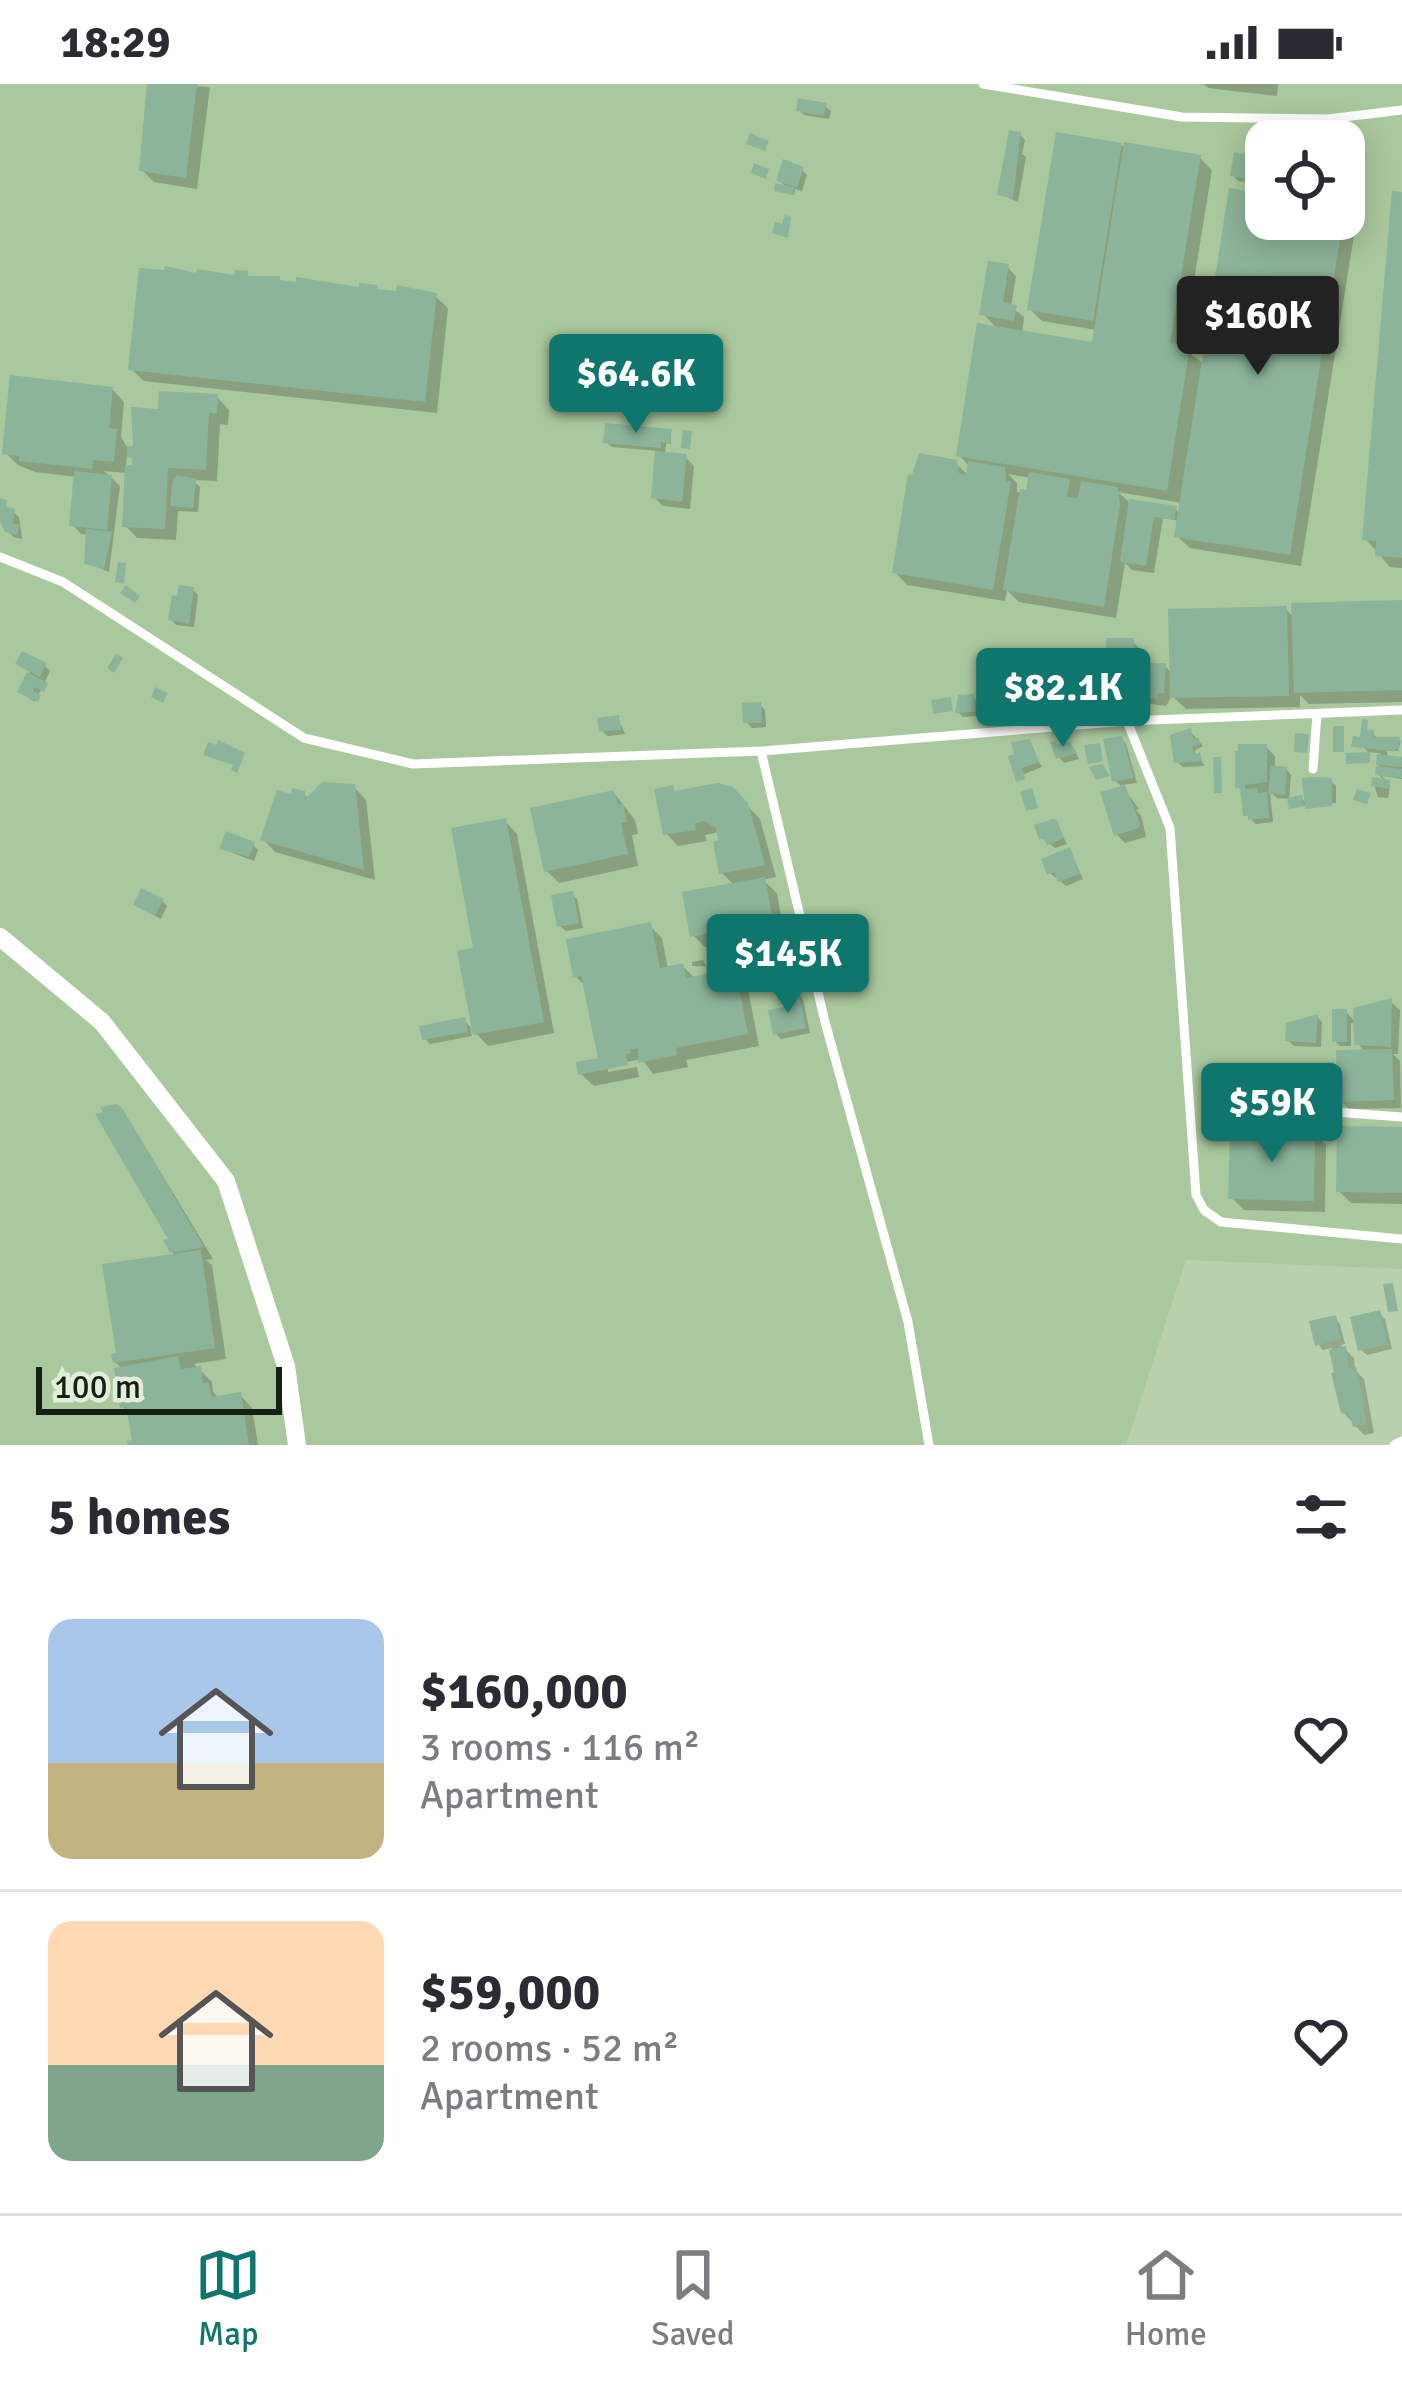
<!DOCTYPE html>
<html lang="en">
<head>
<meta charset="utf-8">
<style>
  :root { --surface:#fff; --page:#f7f7f7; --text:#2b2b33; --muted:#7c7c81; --line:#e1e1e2; --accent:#0f766e }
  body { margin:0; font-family:Signika,sans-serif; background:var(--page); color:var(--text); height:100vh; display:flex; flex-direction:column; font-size:45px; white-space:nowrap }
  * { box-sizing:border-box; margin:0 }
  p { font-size:39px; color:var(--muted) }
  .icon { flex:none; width:66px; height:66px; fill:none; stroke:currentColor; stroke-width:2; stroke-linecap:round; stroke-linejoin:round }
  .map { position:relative; height:1361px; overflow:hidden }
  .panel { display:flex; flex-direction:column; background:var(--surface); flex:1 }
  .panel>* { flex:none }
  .fabs { position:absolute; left:1245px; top:36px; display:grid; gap:24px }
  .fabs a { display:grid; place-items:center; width:120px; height:120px; border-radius:24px; background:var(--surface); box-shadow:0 6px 30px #0003; font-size:60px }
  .scale { position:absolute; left:36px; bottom:30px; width:246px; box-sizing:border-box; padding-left:12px; border:6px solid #162012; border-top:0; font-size:33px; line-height:42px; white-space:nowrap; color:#162012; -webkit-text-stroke:9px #e1eedb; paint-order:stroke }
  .price { position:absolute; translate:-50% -102px; padding:0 27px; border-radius:12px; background:var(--accent); color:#fff; font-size:39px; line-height:78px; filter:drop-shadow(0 3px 6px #0008) }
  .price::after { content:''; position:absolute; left:50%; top:72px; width:36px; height:27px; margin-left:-18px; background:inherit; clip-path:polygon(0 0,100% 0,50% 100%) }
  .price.selected { background:#222; color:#fff }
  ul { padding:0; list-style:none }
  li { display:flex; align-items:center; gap:36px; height:300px; padding:0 48px }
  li+li { border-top:3px solid var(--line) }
  li span { display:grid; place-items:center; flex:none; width:336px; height:240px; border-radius:24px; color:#555 }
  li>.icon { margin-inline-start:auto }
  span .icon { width:144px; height:144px; fill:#fffc; stroke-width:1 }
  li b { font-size:51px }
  h2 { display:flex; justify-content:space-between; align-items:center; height:144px; padding:0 48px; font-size:51px }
  .status { display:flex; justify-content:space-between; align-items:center; height:84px; padding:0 60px; background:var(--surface); direction:ltr }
  .status svg { height:33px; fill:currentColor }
  .tab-bar { display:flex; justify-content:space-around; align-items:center; height:168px; border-top:3px solid var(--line); background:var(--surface); font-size:33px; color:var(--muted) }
  .tab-bar a { display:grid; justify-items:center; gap:6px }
  .tab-bar .selected { color:var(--accent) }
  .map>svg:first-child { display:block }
  .built { fill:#aac89d; fill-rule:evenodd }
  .shadow { fill:#0003; fill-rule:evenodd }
  .building { fill:#8cb49a }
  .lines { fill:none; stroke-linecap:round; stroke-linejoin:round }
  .service { stroke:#fff; stroke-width:9 }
  .minor { stroke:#fff; stroke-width:18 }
</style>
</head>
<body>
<div class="status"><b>18:29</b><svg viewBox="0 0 49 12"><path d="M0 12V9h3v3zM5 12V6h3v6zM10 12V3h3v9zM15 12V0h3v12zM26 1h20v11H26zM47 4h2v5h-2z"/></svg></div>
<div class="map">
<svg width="1402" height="1361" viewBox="0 0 1402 1361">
  <rect width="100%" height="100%" fill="#b8d1ac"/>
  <!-- built -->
  <path class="built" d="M 0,0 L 1402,0 L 1402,1185 L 1186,1176 L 1126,1361 L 0,1361 ZM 1266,57 L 1344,57 L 1344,135 L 1266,135 Z"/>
  <!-- shadow -->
  <path class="shadow" d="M 150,0 L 210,3 L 197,105 L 154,98 L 142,86 Z
    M 1204,0 L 1278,0 L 1277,12 L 1208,4 Z
    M 825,22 L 831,27 L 829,35 L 804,31 L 799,26 Z
    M 1020,51 L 1025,56 L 1022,70 L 1026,73 L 1018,118 L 1000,110 Z
    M 1058,52 L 1199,73 L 1212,86 L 1183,264 L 1204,280 L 1266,113 L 1266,135 L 1344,135 L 1344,126 L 1356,139 L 1301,482 L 1190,464 L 1177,452 L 1180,437 L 1163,434 L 1154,489 L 1132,486 L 1125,479 L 1116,534 L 1019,518 L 1007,506 L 1005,517 L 907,501 L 895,488 L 955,379 L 969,392 L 970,383 L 959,371 L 999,246 L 983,230 L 1007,183 L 1016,192 L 1011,223 L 1024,233 L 1022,250 L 1094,262 L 1097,246 L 1042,237 L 1030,225 ZM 1008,390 L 1031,394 L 1029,410 L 1017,408 L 1017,399 ZM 1118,408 L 1182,419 L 1181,431 L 1175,425 L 1129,418 Z
    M 1266,76 L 1266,101 L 1238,97 L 1233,91 Z
    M 802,86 L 807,91 L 802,107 L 795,105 L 794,111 L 777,106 L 787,104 L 779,96 Z
    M 1402,111 L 1402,484 L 1390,483 L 1365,454 Z
    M 247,190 L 252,195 L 283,200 L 435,212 L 448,224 L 437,329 L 144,297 L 131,285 L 184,191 L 237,194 Z
    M 112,305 L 124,318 L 121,353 L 128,365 L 136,365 L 160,328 L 217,313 L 229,326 L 228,341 L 220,340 L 217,397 L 192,396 L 200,403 L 198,428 L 178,427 L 176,456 L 137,454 L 125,441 L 128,389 L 104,387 L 120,402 L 109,488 L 87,479 L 89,451 L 81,450 L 73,441 L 77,393 L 35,388 L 18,381 L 6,369 ZM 127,370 L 135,377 L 134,385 L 126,384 Z
    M 671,347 L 671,360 L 666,359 L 665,371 L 685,373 L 694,382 L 690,425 L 663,422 L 654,413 L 658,367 L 612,363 L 606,358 Z
    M 0,418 L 19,433 L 22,455 L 13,453 L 0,436 Z
    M 193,506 L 198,511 L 194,543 L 176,541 L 171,535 Z
    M 1402,519 L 1402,618 L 1309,620 L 1300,611 L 1300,623 L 1186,625 L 1172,612 L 1166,622 L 1136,618 L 1136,623 L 1126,623 L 1103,589 L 1109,557 L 1132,557 L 1141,566 L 1142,582 L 1165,582 L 1173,591 L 1286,525 L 1294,534 Z
    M 19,580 L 45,582 L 50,587 L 35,618 L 20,608 L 30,588 Z
    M 1087,587 L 1096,596 L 1092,624 L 1042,617 L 1033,608 Z
    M 973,613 L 978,619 L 979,632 L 963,633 L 958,628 Z
    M 760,621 L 765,626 L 766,643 L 752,644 L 746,638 Z
    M 618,635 L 625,650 L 608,652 L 602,647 Z
    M 1190,647 L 1203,662 L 1194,667 L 1205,682 L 1183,683 L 1177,678 Z
    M 1373,649 L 1378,655 L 1401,657 L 1398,667 L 1387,667 L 1387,674 L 1402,676 L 1402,695 L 1382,692 L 1390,701 L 1388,714 L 1378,713 L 1374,701 L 1386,698 L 1378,690 L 1380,669 L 1368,668 L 1362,662 Z
    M 1121,655 L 1126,660 L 1137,699 L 1121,701 L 1139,725 L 1136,726 L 1141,731 L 1146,753 L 1125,759 L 1116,750 L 1123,704 L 1115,696 Z
    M 1266,663 L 1275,672 L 1275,684 L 1286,685 L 1291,691 L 1289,715 L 1277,714 L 1270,708 L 1273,738 L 1256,740 L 1246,731 L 1244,709 L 1238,703 Z
    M 1032,665 L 1042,683 L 1022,691 L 1016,685 Z
    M 1075,667 L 1079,675 L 1064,679 L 1059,673 Z
    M 1331,697 L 1336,702 L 1336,719 L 1292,723 L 1301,714 L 1308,721 Z
    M 354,703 L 366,716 L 375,796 L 275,768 L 263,755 L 293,714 L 304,710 L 309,715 Z
    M 672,705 L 677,709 L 731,705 L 760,735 L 776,793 L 763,796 L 777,809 L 784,849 L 705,863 L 693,851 L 734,801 L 722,789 L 720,748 L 705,751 L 707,757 L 678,762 L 666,749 Z
    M 614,709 L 635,736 L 638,750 L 632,751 L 638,782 L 559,799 L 546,786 Z
    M 505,737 L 517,750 L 554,949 L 488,962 L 470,943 L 472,952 L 430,960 L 425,955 L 464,936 L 475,948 L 476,866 Z
    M 1056,739 L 1067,760 L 1055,764 L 1042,754 Z
    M 253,761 L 258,766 L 254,777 L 222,765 Z
    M 1070,767 L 1083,795 L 1066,802 L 1050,789 Z
    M 572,810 L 577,815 L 583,844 L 566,847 L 560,842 Z
    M 162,817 L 167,822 L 161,835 L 142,825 Z
    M 650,842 L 662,854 L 668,885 L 682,882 L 696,895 L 734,888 L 747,900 L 759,962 L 686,976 L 688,983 L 653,990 L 642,975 L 608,982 L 608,988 L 637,983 L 639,993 L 594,1002 L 581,990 L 601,976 L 587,903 L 576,893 Z
    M 703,876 L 706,882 L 692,882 L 692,878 Z
    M 798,910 L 803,915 L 810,949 L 781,955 L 776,950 Z
    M 1391,918 L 1400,926 L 1398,970 L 1393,970 L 1400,977 L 1401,1024 L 1349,1025 L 1340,1016 L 1366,969 L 1357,959 L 1357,939 L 1351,939 L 1351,962 L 1340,962 L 1335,957 L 1346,928 L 1357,939 Z
    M 1317,933 L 1322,938 L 1321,963 L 1294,962 L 1288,956 Z
    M 116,1023 L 129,1036 L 213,1175 L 206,1176 L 212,1181 L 226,1275 L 194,1280 L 212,1298 L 213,1308 L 220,1315 L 240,1311 L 252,1324 L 258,1361 L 131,1361 L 135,1358 L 131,1330 L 123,1323 L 123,1285 L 115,1278 L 175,1173 L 167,1158 L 172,1157 Z
    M 1402,1046 L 1402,1120 L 1351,1119 L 1339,1107 Z
    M 1314,1049 L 1326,1061 L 1325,1128 L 1244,1126 L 1231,1113 Z
    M 1379,1229 L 1385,1235 L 1392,1265 L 1367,1271 L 1361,1266 Z
    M 1335,1234 L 1340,1240 L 1345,1260 L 1341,1261 L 1354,1274 L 1355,1286 L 1364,1295 L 1374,1349 L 1364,1351 L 1343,1328 L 1332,1264 L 1323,1266 L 1318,1260 Z"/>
  <!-- building -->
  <path class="building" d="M 147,0 L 197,0 L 186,94 L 139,87 Z
    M 798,14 L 827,19 L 824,32 L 796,27 Z
    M 1009,46 L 1021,48 L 1013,114 L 997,111 Z
    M 1056,48 L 1122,59 L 1093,237 L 1027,226 Z
    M 750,49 L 769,57 L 765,67 L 746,60 Z
    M 1124,58 L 1201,71 L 1170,259 L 1190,262 L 1167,407 L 956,372 L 977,239 L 1092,258 Z
    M 1234,68 L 1266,73 L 1266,98 L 1230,92 Z
    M 783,75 L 804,83 L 797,103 L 776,97 Z
    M 754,79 L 769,85 L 766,95 L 751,89 Z
    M 775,99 L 794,103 L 793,111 L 774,107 Z
    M 1229,104 L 1266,110 L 1266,135 L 1343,135 L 1290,471 L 1174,453 Z
    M 1392,107 L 1402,108 L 1402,474 L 1375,472 L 1376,457 L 1362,456 Z
    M 785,131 L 791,133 L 788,154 L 772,149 L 775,138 L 782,140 Z
    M 988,177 L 1009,180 L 1003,218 L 1017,221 L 1014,237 L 979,231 Z
    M 165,182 L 196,189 L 197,185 L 234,191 L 235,186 L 248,187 L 248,192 L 280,192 L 280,196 L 296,198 L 296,193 L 359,203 L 359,199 L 378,201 L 377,205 L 396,207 L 397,201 L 437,209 L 425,318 L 128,286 L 139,184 L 164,186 Z
    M 10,291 L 113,303 L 109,344 L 117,345 L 114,378 L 93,376 L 92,385 L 19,377 L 19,372 L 2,370 Z
    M 159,307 L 218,310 L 217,330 L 209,329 L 206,386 L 168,384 L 165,445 L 122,443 L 125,381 L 132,381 L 132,374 L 127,373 L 127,362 L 133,362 L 131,323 L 158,325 Z
    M 605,339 L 672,345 L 670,359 L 661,358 L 661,364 L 603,359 Z
    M 683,346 L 692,347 L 690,365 L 681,364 Z
    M 655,367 L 687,370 L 682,418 L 651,414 Z
    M 919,369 L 957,376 L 959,389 L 966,391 L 968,377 L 1005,383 L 1006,397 L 1011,398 L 993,506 L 892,489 L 908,390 L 912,391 Z
    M 74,387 L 112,391 L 107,446 L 69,442 Z
    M 1029,388 L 1070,395 L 1067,413 L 1078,414 L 1081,397 L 1118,403 L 1120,421 L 1104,523 L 1003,506 L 1020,405 L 1026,406 Z
    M 177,391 L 196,395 L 193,424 L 170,422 L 172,399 Z
    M 0,414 L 7,416 L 6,423 L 15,425 L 13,439 L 20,441 L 17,451 L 5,448 L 0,438 Z
    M 1129,415 L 1177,422 L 1174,436 L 1154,433 L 1146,482 L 1120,478 Z
    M 86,445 L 112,448 L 104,485 L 84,480 Z
    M 118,478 L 126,479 L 124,500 L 115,498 Z
    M 126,501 L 140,512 L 135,519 L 120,509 Z
    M 179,501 L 194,503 L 189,540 L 168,536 L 172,511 L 177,512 Z
    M 1402,516 L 1402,606 L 1294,609 L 1291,519 Z
    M 1287,522 L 1289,612 L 1170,614 L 1168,525 Z
    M 1106,554 L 1134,554 L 1134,579 L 1166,579 L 1164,609 L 1158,609 L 1158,615 L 1128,610 L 1128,615 L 1114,615 L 1113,605 L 1108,605 L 1107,590 L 1100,590 L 1100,581 L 1105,581 L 1102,564 L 1106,564 Z
    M 22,567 L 47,579 L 40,593 L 15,580 Z
    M 116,570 L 123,574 L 114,589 L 107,584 Z
    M 1035,576 L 1089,584 L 1084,617 L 1030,609 Z
    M 27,588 L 48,599 L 44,608 L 35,603 L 33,607 L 41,611 L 38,618 L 17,608 Z
    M 155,603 L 168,609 L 163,619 L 151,613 Z
    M 974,610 L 975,628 L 955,629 L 958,611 Z
    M 951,613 L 953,627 L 933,630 L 931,616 Z
    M 761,618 L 762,639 L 743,639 L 742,619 Z
    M 619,631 L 621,646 L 599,648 L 597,634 Z
    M 1362,635 L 1368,636 L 1367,646 L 1374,646 L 1374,653 L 1400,653 L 1399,664 L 1393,667 L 1351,663 L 1353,652 L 1360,653 Z
    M 1333,642 L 1344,642 L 1344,668 L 1333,668 Z
    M 1191,644 L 1193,654 L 1199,654 L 1200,661 L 1192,662 L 1194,670 L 1200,668 L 1202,677 L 1174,679 L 1170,651 Z
    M 1295,649 L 1309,650 L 1307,669 L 1294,668 Z
    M 1122,652 L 1134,694 L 1112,698 L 1103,655 Z
    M 1030,655 L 1039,678 L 1022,684 L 1025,695 L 1016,698 L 1008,672 L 1014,670 L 1011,658 Z
    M 218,656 L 245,669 L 237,689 L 231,686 L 233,681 L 203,671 L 208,658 L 216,661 Z
    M 1055,657 L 1056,660 L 1070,658 L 1077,669 L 1056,675 L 1050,658 Z
    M 1100,659 L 1103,677 L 1088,680 L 1084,661 Z
    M 1238,660 L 1267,660 L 1267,698 L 1245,701 L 1245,705 L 1257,704 L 1258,709 L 1267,708 L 1269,734 L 1248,736 L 1248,732 L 1243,732 L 1240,704 L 1235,704 L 1235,667 L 1238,667 Z
    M 1370,668 L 1370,679 L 1346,680 L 1346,669 Z
    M 1377,670 L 1402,673 L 1402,683 L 1376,681 Z
    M 1213,673 L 1221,673 L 1222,709 L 1214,709 Z
    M 1103,680 L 1110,692 L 1096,696 L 1089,683 Z
    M 1271,681 L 1287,683 L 1285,711 L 1268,710 Z
    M 1376,682 L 1402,685 L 1402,694 L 1375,691 Z
    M 1313,693 L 1332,694 L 1332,722 L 1305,725 L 1302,694 Z
    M 1372,693 L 1390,696 L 1389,705 L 1371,702 Z
    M 322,698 L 355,700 L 364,786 L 260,756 L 277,706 L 291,710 L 292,704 L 305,707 L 305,715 Z
    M 718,699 L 733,703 L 748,719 L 765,781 L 719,790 L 713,758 L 718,756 L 716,744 L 704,737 L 695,739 L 696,746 L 663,751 L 654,705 L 673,701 L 674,707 Z
    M 1125,701 L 1140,740 L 1139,744 L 1114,752 L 1100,708 Z
    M 1032,704 L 1038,724 L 1026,727 L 1020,708 Z
    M 1357,705 L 1371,709 L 1367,720 L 1353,716 Z
    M 614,706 L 618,721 L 623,720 L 627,738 L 621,739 L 628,770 L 544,788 L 530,724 Z
    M 1302,711 L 1304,722 L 1289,725 L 1287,714 Z
    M 506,734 L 544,938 L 473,951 L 457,867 L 473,864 L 451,744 Z
    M 1053,735 L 1057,736 L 1064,754 L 1047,761 L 1044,754 L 1039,756 L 1034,741 Z
    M 226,747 L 255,758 L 249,773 L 219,765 Z
    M 1070,763 L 1080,790 L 1058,798 L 1054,788 L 1047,791 L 1041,775 Z
    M 765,793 L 773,838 L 690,853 L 682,808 Z
    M 141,804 L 164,815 L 155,832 L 133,821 Z
    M 573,807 L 579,839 L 557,843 L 551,811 Z
    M 651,838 L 660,884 L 683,879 L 686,894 L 735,884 L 748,950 L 676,964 L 677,971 L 638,979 L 638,964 L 630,966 L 631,969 L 626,970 L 628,981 L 578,991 L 576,978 L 598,974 L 581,892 L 573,894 L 566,855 Z
    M 798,907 L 806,944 L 773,951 L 768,926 L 788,922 L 787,912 Z
    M 1392,914 L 1391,963 L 1354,961 L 1353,924 Z
    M 1332,925 L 1347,925 L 1347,958 L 1332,958 Z
    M 1318,930 L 1316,959 L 1285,957 L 1286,939 Z
    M 465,933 L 468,948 L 422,956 L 419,942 Z
    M 1392,965 L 1394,1016 L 1337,1018 L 1336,966 Z
    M 1327,978 L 1334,978 L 1332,1010 L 1326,1009 Z
    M 117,1020 L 122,1024 L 204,1163 L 170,1169 L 163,1156 L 168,1155 L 95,1030 L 103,1028 L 100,1023 Z
    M 1337,1042 L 1402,1043 L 1402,1109 L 1336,1108 Z
    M 1230,1044 L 1315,1046 L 1314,1117 L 1228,1115 Z
    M 201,1166 L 215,1264 L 113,1279 L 111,1270 L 116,1269 L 102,1180 Z
    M 1393,1199 L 1398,1227 L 1388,1228 L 1383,1200 Z
    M 1380,1226 L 1388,1260 L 1358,1267 L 1350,1233 Z
    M 1336,1231 L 1341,1255 L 1315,1262 L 1309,1237 Z
    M 1346,1262 L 1349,1285 L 1356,1283 L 1366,1324 L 1363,1324 L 1367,1340 L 1353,1343 L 1349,1328 L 1341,1330 L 1331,1289 L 1334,1288 L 1329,1266 Z
    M 178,1272 L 181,1285 L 201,1282 L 203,1299 L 208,1298 L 212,1313 L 241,1308 L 249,1361 L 128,1361 L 127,1357 L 132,1356 L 126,1323 L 120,1324 L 114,1284 Z"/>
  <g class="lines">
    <!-- service -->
    <path class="service" d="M 983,0 L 1182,33 L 1328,35 L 1402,26
      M 0,473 L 63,498 L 304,654 L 413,680 L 761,667 L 1127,637 L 1402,626
      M 1127,637 L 1170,744 L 1196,1111 L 1204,1126 L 1221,1138 L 1402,1155
      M 761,667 L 825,938 L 908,1238 L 929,1361
      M 1313,685 L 1317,630
      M 1241,1021 L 1402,1033
      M 1394,1361 L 1402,1357"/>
    <!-- minor -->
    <path class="minor" d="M 0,853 L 102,938 L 226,1097 L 286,1282 L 297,1361"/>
  </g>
</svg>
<div class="fabs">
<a><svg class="icon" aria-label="locate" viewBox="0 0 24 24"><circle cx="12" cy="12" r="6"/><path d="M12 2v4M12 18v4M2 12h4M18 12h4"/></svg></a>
</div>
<div class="scale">100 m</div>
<b class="price selected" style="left:1258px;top:294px">$160K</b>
<b class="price" style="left:636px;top:352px">$64.6K</b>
<b class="price" style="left:1063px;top:666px">$82.1K</b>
<b class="price" style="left:788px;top:932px">$145K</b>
<b class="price" style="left:1272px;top:1081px">$59K</b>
</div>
<section class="panel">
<h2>5 homes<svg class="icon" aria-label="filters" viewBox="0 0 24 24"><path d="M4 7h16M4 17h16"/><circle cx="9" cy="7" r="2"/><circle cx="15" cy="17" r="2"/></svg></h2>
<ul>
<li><span style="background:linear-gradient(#a9c7e8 60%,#c2b280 0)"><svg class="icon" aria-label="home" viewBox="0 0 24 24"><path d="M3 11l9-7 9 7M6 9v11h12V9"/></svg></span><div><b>$160,000</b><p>3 rooms · 116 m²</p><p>Apartment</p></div><svg class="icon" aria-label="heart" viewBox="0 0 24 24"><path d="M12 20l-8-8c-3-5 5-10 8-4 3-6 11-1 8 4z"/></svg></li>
<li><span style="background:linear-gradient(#ffd9b3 60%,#7fa58c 0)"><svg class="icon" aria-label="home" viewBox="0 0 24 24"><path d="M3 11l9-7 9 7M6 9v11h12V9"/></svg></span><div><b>$59,000</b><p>2 rooms · 52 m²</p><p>Apartment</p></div><svg class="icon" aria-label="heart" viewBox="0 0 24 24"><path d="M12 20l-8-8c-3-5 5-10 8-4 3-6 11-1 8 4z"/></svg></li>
</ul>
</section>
<nav class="tab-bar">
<a class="selected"><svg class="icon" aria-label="map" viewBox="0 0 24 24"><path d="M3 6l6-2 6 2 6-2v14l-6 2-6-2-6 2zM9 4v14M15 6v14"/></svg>Map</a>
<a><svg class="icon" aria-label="saved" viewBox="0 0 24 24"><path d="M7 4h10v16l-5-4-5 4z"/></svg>Saved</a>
<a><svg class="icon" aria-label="home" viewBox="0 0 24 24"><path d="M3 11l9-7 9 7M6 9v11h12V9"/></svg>Home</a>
</nav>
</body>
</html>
